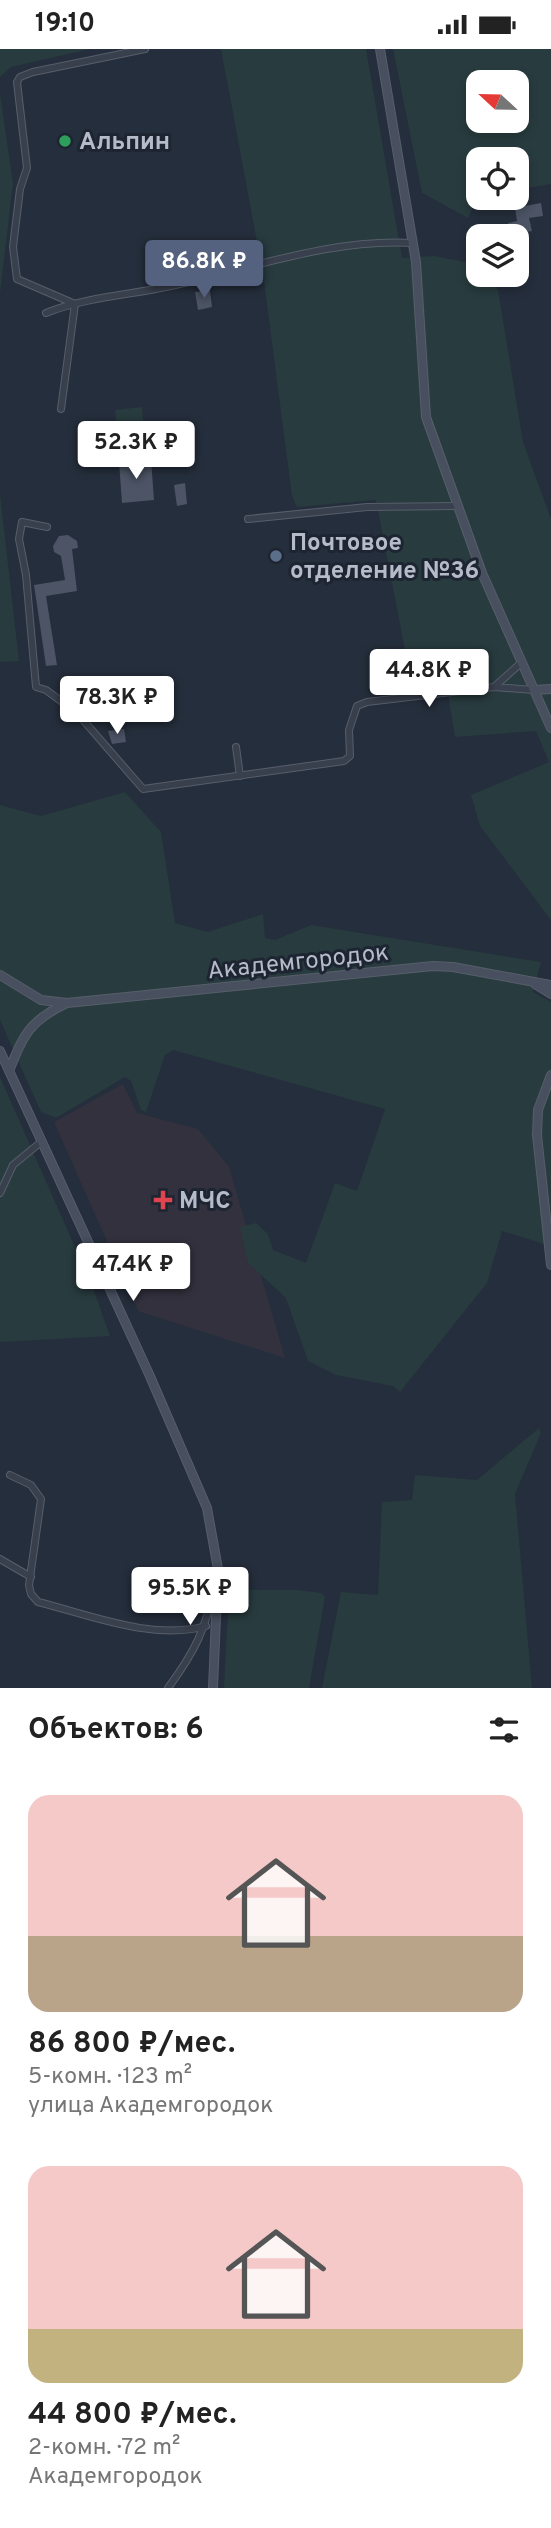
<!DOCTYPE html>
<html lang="ru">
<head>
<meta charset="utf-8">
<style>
  :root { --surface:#fff; --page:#f2f2f2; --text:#222; --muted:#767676; --accent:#54617f }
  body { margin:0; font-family:Overpass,sans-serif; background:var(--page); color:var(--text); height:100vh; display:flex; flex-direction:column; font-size:26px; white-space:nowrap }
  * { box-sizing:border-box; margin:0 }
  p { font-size:23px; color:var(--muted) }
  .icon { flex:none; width:38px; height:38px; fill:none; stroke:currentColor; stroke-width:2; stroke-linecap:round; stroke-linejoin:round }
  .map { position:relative; height:1639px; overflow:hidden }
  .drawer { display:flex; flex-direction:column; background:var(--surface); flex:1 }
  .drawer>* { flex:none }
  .needle { width:46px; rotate:292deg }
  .fabs { position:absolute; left:466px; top:21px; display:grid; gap:14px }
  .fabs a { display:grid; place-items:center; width:63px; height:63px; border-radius:14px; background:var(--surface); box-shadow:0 4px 10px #0003; font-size:35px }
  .price { position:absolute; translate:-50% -60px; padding:0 16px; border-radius:7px; background:#fff; color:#222; font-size:23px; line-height:46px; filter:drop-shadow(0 2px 4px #0008) }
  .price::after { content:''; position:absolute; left:50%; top:42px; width:21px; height:16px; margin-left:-10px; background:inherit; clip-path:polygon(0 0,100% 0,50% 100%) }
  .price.selected { background:var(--accent); color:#fff }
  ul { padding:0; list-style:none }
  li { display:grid; align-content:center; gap:14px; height:371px; padding:0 28px }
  li span { display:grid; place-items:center; height:217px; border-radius:21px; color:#555 }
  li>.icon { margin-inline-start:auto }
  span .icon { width:126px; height:126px; fill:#fffc; stroke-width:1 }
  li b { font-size:30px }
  h2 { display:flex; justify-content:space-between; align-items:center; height:84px; padding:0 28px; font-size:30px }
  .status { display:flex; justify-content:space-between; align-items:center; height:49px; padding:0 35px; background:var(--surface); direction:ltr }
  .status svg { height:19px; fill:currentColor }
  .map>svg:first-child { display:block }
  .medical { fill:#33313e }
  .green { fill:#283b3e; fill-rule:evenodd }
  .building { fill:#4c5465 }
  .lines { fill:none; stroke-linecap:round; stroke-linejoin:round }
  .street-casing { stroke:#575e6b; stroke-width:8 }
  .secondary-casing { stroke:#575e6b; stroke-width:10 }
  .street { stroke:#39404d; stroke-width:6 }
  .secondary { stroke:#484f5f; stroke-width:8 }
  .leisure-dot { fill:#2e9e5b; stroke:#1e2532; stroke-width:2.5 }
  .service-dot { fill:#5c6f8a; stroke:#1e2532; stroke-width:2.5 }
  .health-dot { fill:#e0444e; stroke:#1e2532; stroke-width:2.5 }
  .labels { text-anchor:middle; stroke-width:6; stroke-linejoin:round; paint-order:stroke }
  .poi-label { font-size:24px; font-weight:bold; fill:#b5bbc8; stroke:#1e2532; text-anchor:start }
  .street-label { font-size:24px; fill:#b5bbc8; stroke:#1e2532 }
</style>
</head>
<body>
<div class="status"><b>19:10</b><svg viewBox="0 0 49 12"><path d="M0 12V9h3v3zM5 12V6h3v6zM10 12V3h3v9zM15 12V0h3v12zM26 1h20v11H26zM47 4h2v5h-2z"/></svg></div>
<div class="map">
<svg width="551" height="1639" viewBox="0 0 551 1639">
  <rect width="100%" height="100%" fill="#252e3c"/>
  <!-- medical -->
  <path class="medical" d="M 123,1035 L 137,1064 L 198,1080 L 229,1118 L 285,1309 L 138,1262 L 54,1073 Z"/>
  <!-- green -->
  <path class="green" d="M 0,0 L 90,0 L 11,18 L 0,28 Z
    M 221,0 L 366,0 L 402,209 L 434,207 L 470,214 L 478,226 L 482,226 L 498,241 L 523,393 L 551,470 L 551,871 L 480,777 L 471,746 L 549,713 L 536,682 L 455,688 L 445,626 L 410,627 L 376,451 L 297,458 L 292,447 L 263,225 Z
    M 393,0 L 551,0 L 551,135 L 516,141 L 516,110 L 478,110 L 478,147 L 468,169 L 422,144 ZM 478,33 L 516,33 L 516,72 L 478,72 Z
    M 0,45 L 13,134 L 0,244 Z
    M 142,358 L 146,405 L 119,408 L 115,361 Z
    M 0,445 L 19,612 L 0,613 Z
    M 125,743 L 161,783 L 175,874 L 208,883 L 263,865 L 265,889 L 275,891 L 311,876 L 541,913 L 533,943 L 551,953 L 551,1201 L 544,1195 L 502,1182 L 487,1234 L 400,1343 L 393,1337 L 336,1326 L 308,1312 L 286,1249 L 248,1214 L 240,1178 L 256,1174 L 268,1185 L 273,1201 L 306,1214 L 335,1134 L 357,1142 L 385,1060 L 173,1001 L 165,1006 L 146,1063 L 141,1061 L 131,1032 L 125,1028 L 56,1069 L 41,1063 L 0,971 L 0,756 L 41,767 Z
    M 0,1028 L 93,1239 L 110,1287 L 0,1293 Z
    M 539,1379 L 541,1384 L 515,1445 L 532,1639 L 322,1639 L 341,1543 L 378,1546 L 382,1453 L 412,1451 L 415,1426 L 477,1431 Z
    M 229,1541 L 298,1541 L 321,1544 L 325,1548 L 309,1639 L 224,1639 Z"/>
  <!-- building -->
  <path class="building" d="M 541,154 L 543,167 L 529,169 L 532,182 L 510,186 L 508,174 L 517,172 L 515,159 Z
    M 210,241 L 212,258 L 198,261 L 195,243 Z
    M 151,410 L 154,451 L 122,454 L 119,413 Z
    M 185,434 L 187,455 L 177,457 L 174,436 Z
    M 68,486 L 77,492 L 78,499 L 72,500 L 77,542 L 46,547 L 57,616 L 46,617 L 34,536 L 65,531 L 61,507 L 54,503 L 53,497 L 59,487 Z
    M 124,680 L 126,693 L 112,695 L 108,682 Z"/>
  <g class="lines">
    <!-- street casing -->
    <g class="street-casing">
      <path id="street" d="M 75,255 L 17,230 L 13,198 L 20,140 L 27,119 L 17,33 L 20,28 L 33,23 L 145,0
        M 46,264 C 86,248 130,246 171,237 C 249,220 332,189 413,194
        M 61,360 L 75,255
        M 248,470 L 367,458 L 456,457
        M 47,478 L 22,473 L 19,490 L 26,526 L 36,638 L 46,641 L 77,664 L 143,740 L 344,712 L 350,707 L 349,681 L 357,657 L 367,653 L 494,638 L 534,641
        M 494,638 L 521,614
        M 236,698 L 240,727
        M 0,1144 L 13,1116 L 41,1093
        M 10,1426 L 31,1436 L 41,1450 L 29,1536 L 31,1545 L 38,1553 C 90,1566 153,1592 206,1577
        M 0,1510 L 31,1528
        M 168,1639 C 196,1601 205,1581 215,1536"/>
    </g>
    <!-- secondary casing -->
    <g class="secondary-casing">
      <path id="secondary" d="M 380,0 L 416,213 L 426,368 L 482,524 L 551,679
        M 534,641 L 551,640
        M 0,926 L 41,951 L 67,954 L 433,917 L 453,918 L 551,936
        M 535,935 L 551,945
        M 0,1002 L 149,1325 L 207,1459 L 218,1520 L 213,1639
        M 9,1022 C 23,987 29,972 65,955
        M 551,1026 L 538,1061 L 537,1086 L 551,1216"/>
    </g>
    <!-- street -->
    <use href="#street" class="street"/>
    <!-- secondary -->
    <use href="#secondary" class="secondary"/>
  </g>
  <!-- markers -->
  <circle class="leisure-dot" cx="65" cy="92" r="7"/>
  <circle class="service-dot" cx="276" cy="507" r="7"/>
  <path class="health-dot" d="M159.5 1140.5h7v7h7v7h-7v7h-7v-7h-7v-7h7z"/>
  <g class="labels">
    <!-- poi labels -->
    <g class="poi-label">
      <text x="79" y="100">Альпин</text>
      <text x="290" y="501">Почтовое<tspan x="290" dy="28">отделение №36</tspan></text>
      <text x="179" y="1159">МЧС</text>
    </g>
    <!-- street labels -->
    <g class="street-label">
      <text transform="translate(298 912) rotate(-6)" y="8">Академгородок</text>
    </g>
  </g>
</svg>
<div class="fabs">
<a><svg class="needle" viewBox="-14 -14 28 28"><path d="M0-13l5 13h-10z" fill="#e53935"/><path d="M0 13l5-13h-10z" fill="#767676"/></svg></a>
<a><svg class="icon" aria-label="locate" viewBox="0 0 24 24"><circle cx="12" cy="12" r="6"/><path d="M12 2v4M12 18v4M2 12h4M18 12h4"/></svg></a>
<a><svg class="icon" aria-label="layers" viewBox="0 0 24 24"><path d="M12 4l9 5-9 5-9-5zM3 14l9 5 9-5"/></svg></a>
</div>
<b class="price selected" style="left:204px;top:251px">86.8K ₽</b>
<b class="price" style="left:136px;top:432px">52.3K ₽</b>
<b class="price" style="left:429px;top:660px">44.8K ₽</b>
<b class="price" style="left:117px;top:687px">78.3K ₽</b>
<b class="price" style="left:133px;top:1254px">47.4K ₽</b>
<b class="price" style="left:190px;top:1578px">95.5K ₽</b>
</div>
<section class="drawer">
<h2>Объектов: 6<svg class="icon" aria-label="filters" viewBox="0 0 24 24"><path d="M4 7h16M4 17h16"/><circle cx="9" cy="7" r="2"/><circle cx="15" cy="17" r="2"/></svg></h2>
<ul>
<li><span style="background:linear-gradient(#f6c9c9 65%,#b9a48a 0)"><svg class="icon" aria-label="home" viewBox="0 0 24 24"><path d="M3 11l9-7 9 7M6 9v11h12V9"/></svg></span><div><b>86 800 ₽/мес.</b><p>5-комн. · 123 m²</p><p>улица Академгородок</p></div></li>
<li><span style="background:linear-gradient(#f6c9c9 75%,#c2b280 0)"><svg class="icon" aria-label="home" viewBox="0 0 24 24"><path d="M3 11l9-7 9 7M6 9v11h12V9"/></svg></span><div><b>44 800 ₽/мес.</b><p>2-комн. · 72 m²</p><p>Академгородок</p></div></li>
</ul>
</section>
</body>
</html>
